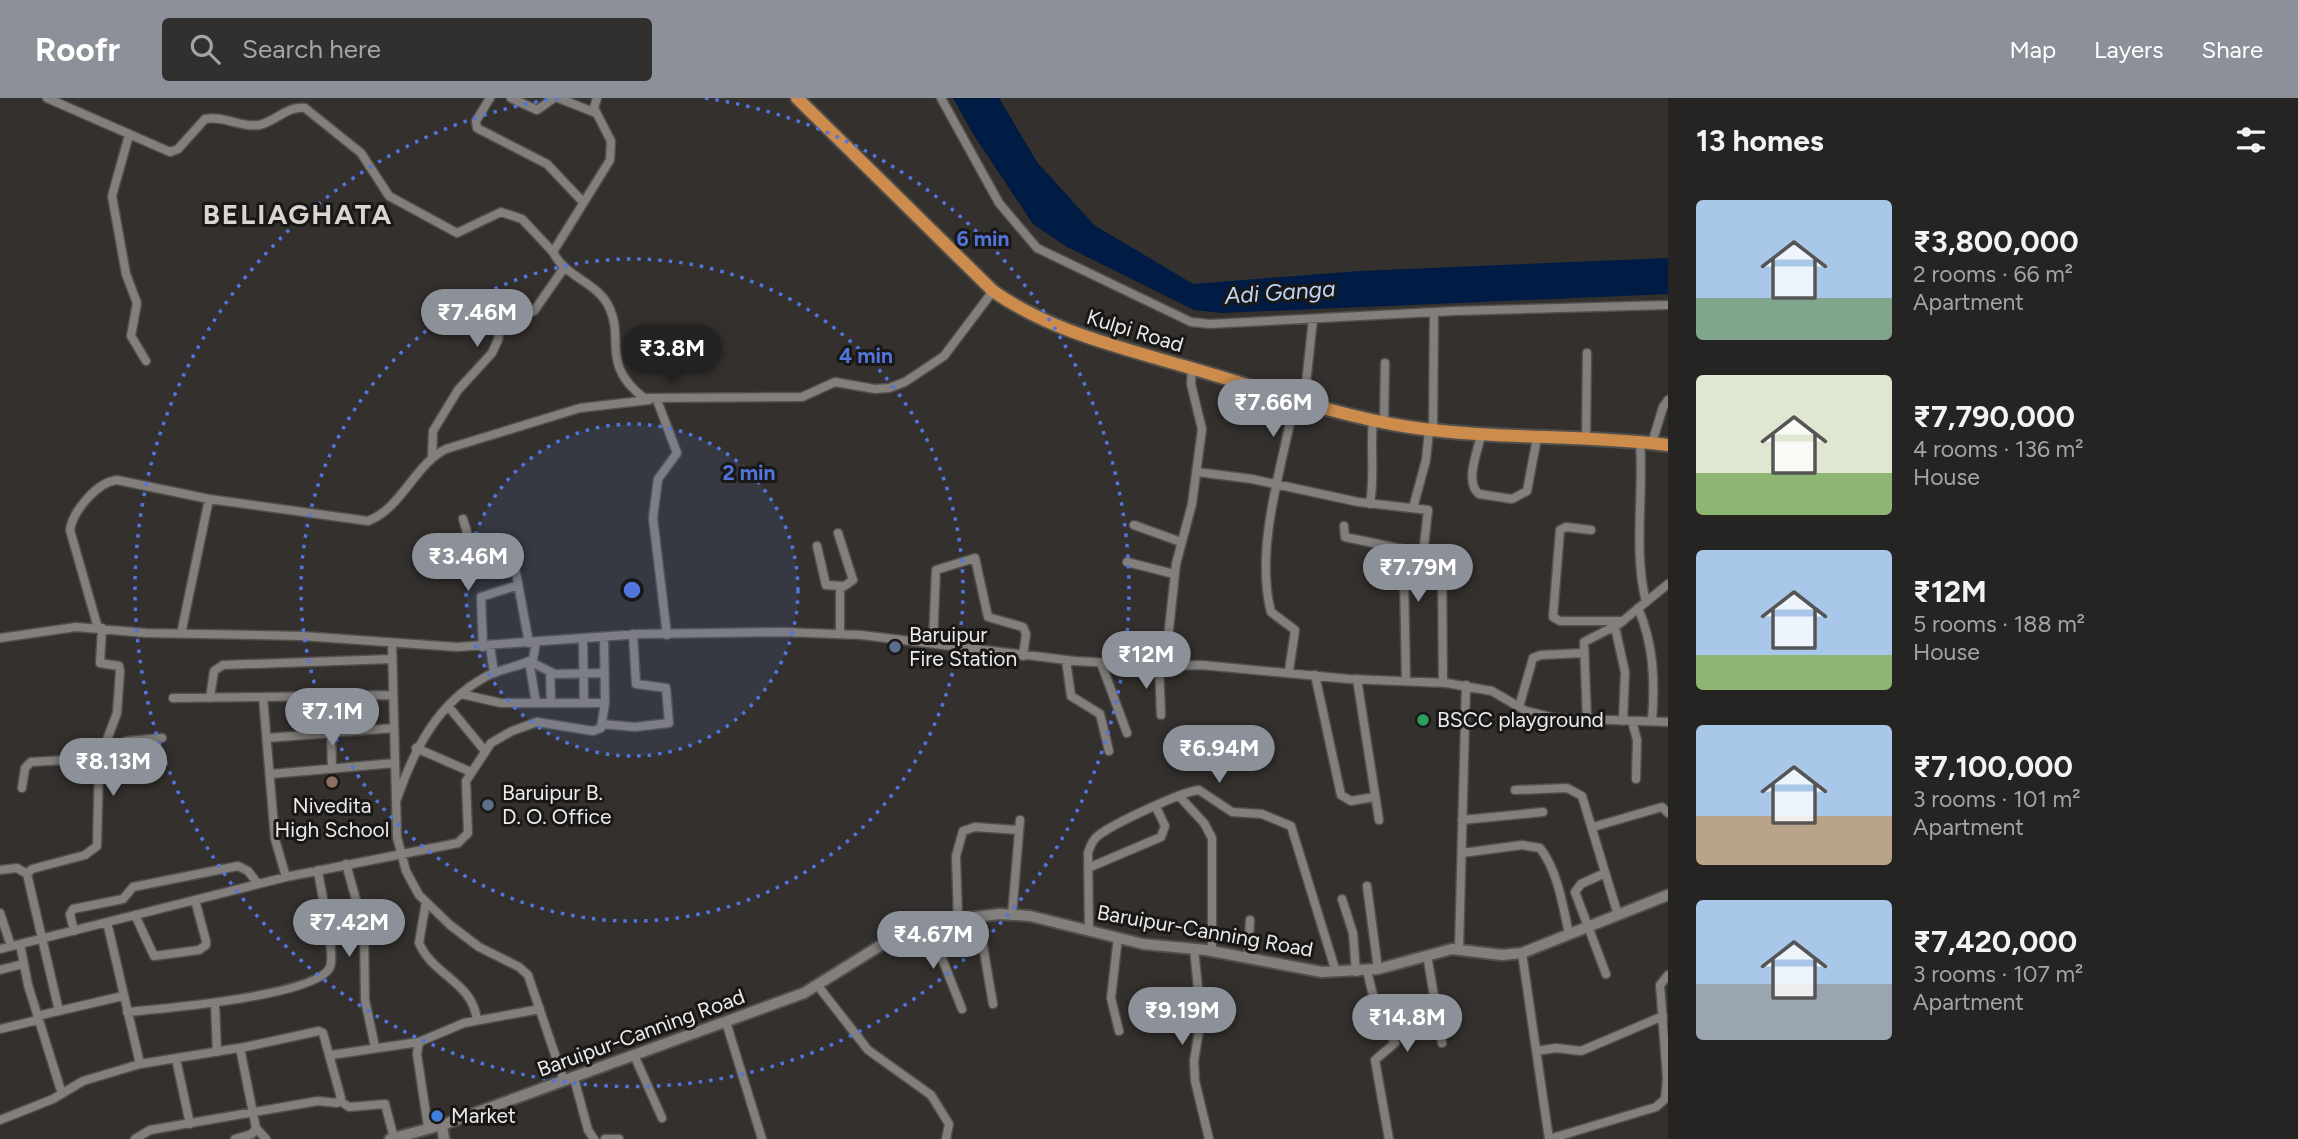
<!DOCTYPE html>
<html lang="en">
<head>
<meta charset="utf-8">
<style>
  :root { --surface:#262422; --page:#32302f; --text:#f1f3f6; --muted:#a4a4a5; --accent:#8c9099 }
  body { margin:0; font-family:Figtree,sans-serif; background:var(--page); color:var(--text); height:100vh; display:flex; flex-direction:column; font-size:26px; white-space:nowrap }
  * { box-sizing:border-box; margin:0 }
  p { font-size:23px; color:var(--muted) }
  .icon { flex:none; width:38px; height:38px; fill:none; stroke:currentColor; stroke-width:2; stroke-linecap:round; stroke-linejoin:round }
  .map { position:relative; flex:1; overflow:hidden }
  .sheet { display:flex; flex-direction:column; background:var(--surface); width:630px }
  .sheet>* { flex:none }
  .price { position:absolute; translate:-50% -60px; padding:0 16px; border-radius:24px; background:var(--accent); color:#fff; font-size:23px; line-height:46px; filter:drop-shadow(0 2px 4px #0008) }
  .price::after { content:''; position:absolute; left:50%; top:42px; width:21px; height:16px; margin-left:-10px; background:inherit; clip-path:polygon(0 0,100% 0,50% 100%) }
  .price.on { background:#222; color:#fff }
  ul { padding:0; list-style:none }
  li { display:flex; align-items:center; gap:21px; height:175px; padding:0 28px }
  li span { display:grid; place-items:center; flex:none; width:196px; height:140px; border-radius:7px; color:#555 }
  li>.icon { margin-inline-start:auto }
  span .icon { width:84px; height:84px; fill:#fffc; stroke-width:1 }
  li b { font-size:30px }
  h2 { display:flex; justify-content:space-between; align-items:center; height:84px; padding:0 28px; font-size:30px }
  header { display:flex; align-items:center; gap:42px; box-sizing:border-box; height:98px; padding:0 35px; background:var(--accent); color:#fff }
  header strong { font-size:33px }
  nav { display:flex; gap:38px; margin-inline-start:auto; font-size:24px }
  .search { width:490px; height:63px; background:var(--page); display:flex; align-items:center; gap:18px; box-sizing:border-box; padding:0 24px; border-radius:7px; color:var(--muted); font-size:26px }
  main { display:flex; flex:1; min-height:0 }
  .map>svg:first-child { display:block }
  .water { fill:#001b44 }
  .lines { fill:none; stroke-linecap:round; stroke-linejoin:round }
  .street-casing { stroke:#514f4c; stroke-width:11 }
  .secondary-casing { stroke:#514f4c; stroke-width:14 }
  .primary-casing { stroke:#514f4c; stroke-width:16 }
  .street { stroke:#827f7c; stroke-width:8 }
  .secondary { stroke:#827f7c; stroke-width:10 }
  .primary { stroke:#cd8c4c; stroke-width:12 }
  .ring { fill:none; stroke:#5175dc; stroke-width:3.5; stroke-dasharray:3.5 7 }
  .service-dot { fill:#5c6f8a; stroke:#1a1817; stroke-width:2.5 }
  .leisure-dot { fill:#2e9e5b; stroke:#1a1817; stroke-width:2.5 }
  .education-dot { fill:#8d6e63; stroke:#1a1817; stroke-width:2.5 }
  .shop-dot { fill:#3f7fe0; stroke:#1a1817; stroke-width:2.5 }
  .labels { text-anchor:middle; stroke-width:6; stroke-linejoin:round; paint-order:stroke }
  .street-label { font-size:21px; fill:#edebe9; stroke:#1a1817 }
  .poi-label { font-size:21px; fill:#edebe9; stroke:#1a1817; text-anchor:start }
  .water-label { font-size:23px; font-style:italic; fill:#bdd5f8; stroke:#1a1817 }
  .district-label { font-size:28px; font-weight:bold; letter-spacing:2px; fill:#d9d5d1; stroke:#1a1817 }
  .centre { fill:#5175dc; stroke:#1a1817; stroke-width:3.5 }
  .ring-label { font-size:21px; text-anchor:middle; font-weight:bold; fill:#5175dc; stroke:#1a1817; stroke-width:6; stroke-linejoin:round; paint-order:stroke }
</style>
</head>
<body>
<header>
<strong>Roofr</strong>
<div class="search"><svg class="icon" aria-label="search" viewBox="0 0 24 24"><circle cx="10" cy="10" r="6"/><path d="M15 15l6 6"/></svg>Search here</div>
<nav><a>Map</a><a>Layers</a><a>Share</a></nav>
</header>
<main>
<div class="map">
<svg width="1668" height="1041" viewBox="0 0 1668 1041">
  <rect width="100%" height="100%" fill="#33302d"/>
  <!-- water -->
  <path class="water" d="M 953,0 L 999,0 L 1037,64 L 1094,127 L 1193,186 L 1360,173 L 1668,160 L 1668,196 L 1222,215 L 1194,212 L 1067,149 L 1033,126 L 973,36 Z"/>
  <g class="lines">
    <!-- street casing -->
    <g class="street-casing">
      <path id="street" d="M 47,0 L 170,54 L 178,51 L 205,21 C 223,17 241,30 259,27 C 275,24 288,7 305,10 L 361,55 L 389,98 L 457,135 L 501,114 L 522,121 L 553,154
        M 490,0 L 476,23 L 477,30 L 547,66 L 583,104
        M 511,0 L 537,12 L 554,0
        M 558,0 L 596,15
        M 597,0 L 594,10 L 611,43 L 610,62 L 553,154 C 564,178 596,184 608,207 C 626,241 599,265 644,300 L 802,299 L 835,284 L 875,291 L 889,290 L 905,284 L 944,258 L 993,193
        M 941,0 L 999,105 L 1037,150 L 1191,224 L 1210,226 L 1454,213 L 1668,207
        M 129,37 L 112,98 L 126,176 L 137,205 L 131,238 L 146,263
        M 657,302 L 677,355 L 658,381 L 653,420 L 667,537
        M 1304,304 L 1313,221
        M 1384,325 L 1385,265
        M 1433,332 L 1434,214
        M 1481,337 C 1478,353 1464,384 1479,396 L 1512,401 L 1527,393 L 1537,340
        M 1586,341 L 1587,255
        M 1640,344 C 1644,397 1633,452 1646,504
        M 1652,345 L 1663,309 L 1668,302
        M 432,360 L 433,333 L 458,292 L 492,255 L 498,242 L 502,218 C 511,208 523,219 534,213 L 564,170
        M 1197,374 L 1252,381 L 1358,404 L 1428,412 L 1422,466
        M 1370,406 C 1375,377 1370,351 1373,322
        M 1413,410 L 1426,362 L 1429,332
        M 463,421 L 473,455 L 487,469 L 509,469 L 516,475 L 529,545
        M 1134,427 L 1181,444
        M 1344,428 L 1345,439 L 1416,454 L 1422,466 L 1442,474 L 1443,585
        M 1591,432 L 1566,429 L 1560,432 L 1553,519 L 1560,523 L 1623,523
        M 838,435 L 853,482 L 840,491 L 840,536
        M 817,448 L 826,487 L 842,488
        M 1127,464 L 1174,476
        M 1378,471 L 1398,473 L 1404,480 L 1406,582
        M 1638,510 C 1654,547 1655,584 1652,623
        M 1615,529 L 1625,574 L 1623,623
        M 98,530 L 70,432 C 73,413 97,384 117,382 L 209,401 L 368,423 C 402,410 414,367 446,351 L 580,310 L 649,302
        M 181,536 L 209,401
        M 0,540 L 76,529 L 146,535 L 302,538 L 457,549 L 640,536 L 783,534 L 861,537 L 1075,563 L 1165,568 L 1202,567 L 1349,581 L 1446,585 L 1492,593 L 1526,613 L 1555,620 L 1668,624
        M 583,541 L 584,605
        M 933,544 L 936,472 L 975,460 L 988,519 L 1023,529 L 1026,536 L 1023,558
        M 392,545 L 397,739 L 406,773 L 419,797 L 450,827 L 479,849 L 519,869 L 528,877 L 564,983
        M 490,548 L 494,575
        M 483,549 L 481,499 L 518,487
        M 1066,562 L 1071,598 L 1100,616 L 1109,653
        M 529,563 L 555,576 L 604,575
        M 529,563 L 536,605
        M 1101,565 L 1127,635
        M 1159,568 L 1161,617
        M 1165,568 L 1176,466 L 1192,406 L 1202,331 L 1191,286 L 1192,270
        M 1289,573 L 1295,532 L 1271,514 C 1254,450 1283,365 1295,301
        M 550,574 L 551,605
        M 1315,577 L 1341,697 L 1351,703 L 1374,699
        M 1357,581 L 1379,722
        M 461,596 L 501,605 L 605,605
        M 330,597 L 332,671
        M 173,600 L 263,599
        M 210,600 L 214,573 L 223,567 L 391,561
        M 448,608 L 485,653
        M 1519,609 L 1533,560 L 1541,557 L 1583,555
        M 1587,622 L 1584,544 L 1619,526 L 1668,486
        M 1632,623 L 1637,642 L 1636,681
        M 602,626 L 635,629 L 669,625 L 666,590 L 636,586 L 633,536
        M 267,640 L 394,630
        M 416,650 L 471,674
        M 103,653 L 127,643 L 162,640
        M 271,676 L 395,665
        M 22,690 L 25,670 L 31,664 L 100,660
        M 1515,692 L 1567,690 L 1582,698 L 1618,817
        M 1179,698 L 1204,725 L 1212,740 L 1212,853
        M 397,701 C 414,651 438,604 487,578 C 502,570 520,569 533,561 L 536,545
        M 1462,722 L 1543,714
        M 1593,729 L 1662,709 L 1668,715
        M 1462,755 L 1522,747 L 1540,750 C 1558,773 1563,809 1569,836
        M 346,766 L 364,830 L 365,902 L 375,949
        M 1088,770 L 1161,739 L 1165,728 L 1156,709
        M 0,772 L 17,770 L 27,776
        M 1605,775 L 1581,786 L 1575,794 L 1606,876
        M 286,779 L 275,741 L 263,599 L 391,597
        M 1367,788 L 1378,871
        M 1342,801 L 1353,835 L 1356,874
        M 426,804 L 419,845 C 434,879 472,883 477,922
        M 0,815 L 11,848
        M 135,817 L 154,858 L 199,852 L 206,847 L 206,843 L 195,802
        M 1012,817 L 1020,722
        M 978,819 L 993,906
        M 958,821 L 956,758 L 963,733 L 975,729 L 1019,732
        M 107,824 L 140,966
        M 928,825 L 962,911
        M 1089,832 L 1088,755 C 1090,748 1093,741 1099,737 C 1113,726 1183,693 1199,692 L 1232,714 L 1262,716 L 1291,728 L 1336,874
        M 74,833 L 70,816 L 73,811 L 123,801 L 133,789 L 238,768 L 248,773 L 258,786
        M 1118,839 L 1111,900 L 1119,933
        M 20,846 L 28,887 L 62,996
        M 0,851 L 286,779 L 458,745 L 468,735 L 466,683 L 491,645 L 512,633 L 537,624 L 593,633 L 601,630 L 605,605 L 604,539
        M 1194,851 L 1201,920 L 1194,963 L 1195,983 L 1209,1041
        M 1459,851 L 1466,587
        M 1522,855 L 1549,1041
        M 1427,857 L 1442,945
        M 1248,860 L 1250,822
        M 0,872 L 23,866
        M 1367,873 L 1375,905 L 1395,945 L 1375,962 L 1389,1041
        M 818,888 L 868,952 L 931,997 L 949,1026 L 946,1041
        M 215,906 L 217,954
        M 59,913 L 27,776 L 32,771 L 85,757 L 97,748 L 99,663 L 117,615 L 120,573 L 119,568 L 100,565 L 102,530
        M 127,914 C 159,911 318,898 330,869 C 336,856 320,790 318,772
        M 37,918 L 123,898
        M 726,924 L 762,1041
        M 0,931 L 38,922
        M 1536,953 L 1556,950 L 1581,953 L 1663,918
        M 331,957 L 419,944
        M 634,957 L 662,1020
        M 176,961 L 190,1026
        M 574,980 L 588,1032 L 594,1041
        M 340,1003 L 349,1009 L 385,1006 L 394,1040
        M 0,1022 L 53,1001 L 83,983 L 140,966 L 245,949 L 319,933 L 323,935 L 341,1000 L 337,1005 L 318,1003 L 150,1032 L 135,1041
        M 428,1029 L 417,956 L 419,944 L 464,925 L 540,911
        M 256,1030 L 266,1041
        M 235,1041 L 252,1036 L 256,1030 L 240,950
        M 605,1041 L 619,1041
        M 1549,1041 L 1656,1009 L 1665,1001 L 1667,981 L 1660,887 L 1668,877"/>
    </g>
    <!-- secondary casing -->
    <g class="secondary-casing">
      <path id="secondary" d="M 442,1027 L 444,1041
        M 390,1041 L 442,1027 L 804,895 L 907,831 L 932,824 L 1000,816 L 1030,818 L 1143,846 L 1206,852 L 1322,874 L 1378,871 L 1452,851 L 1502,857 L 1522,855 L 1668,797"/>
    </g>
    <!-- primary casing -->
    <g class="primary-casing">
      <path id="primary" d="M 797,0 L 993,193 C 1048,232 1116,248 1180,267 C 1256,288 1331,317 1409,329 C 1495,342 1582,336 1668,347"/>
    </g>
    <!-- street -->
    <use href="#street" class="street"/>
    <!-- secondary -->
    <use href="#secondary" class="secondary"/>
    <!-- primary -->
    <use href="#primary" class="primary"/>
  </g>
  <!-- distance rings -->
  <circle cx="632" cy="492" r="166" fill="#5175dc" fill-opacity=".12"/>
  <g class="ring">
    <circle cx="632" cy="492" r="166"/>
    <circle cx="632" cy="492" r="331"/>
    <path d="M705 0A497 497 0 1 1 559 0"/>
  </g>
  <!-- markers -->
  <g class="service-dot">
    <circle cx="895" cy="549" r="7"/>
    <circle cx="488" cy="707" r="7"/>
  </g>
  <circle class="leisure-dot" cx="1423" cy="622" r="7"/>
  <circle class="education-dot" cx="332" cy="684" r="7"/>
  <circle class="shop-dot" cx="437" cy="1018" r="7"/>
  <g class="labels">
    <!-- street labels -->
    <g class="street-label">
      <text transform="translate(1135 233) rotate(17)" y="7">Kulpi Road</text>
      <text transform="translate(1205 833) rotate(10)" y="7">Baruipur-Canning Road</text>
      <text transform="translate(641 935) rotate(-20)" y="7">Baruipur-Canning Road</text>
    </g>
    <!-- poi labels -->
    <g class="poi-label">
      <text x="909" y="544">Baruipur<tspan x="909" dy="24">Fire Station</tspan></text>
      <text x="1437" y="629">BSCC playground</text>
      <text x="502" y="702">Baruipur B.<tspan x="502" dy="24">D. O. Office</tspan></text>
      <text x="332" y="715" text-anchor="middle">Nivedita<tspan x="332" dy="24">High School</tspan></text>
      <text x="451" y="1025">Market</text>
    </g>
    <!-- water labels -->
    <g class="water-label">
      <text transform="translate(1280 194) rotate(-4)" y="8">Adi Ganga</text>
    </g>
    <!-- district labels -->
    <g class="district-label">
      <text x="298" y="126">BELIAGHATA</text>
    </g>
  </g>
  <circle cx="632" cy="492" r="10" class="centre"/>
  <g class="ring-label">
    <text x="983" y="148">6 min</text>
    <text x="866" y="265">4 min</text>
    <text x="749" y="382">2 min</text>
  </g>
</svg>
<b class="price" style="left:477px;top:251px">₹7.46M</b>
<b class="price on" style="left:672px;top:287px">₹3.8M</b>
<b class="price" style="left:1273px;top:341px">₹7.66M</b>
<b class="price" style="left:468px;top:495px">₹3.46M</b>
<b class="price" style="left:1418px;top:506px">₹7.79M</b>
<b class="price" style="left:1146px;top:593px">₹12M</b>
<b class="price" style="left:332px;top:650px">₹7.1M</b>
<b class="price" style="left:1219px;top:687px">₹6.94M</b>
<b class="price" style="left:113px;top:700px">₹8.13M</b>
<b class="price" style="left:349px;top:861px">₹7.42M</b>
<b class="price" style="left:933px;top:873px">₹4.67M</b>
<b class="price" style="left:1182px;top:949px">₹9.19M</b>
<b class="price" style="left:1407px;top:956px">₹14.8M</b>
</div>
<section class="sheet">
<h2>13 homes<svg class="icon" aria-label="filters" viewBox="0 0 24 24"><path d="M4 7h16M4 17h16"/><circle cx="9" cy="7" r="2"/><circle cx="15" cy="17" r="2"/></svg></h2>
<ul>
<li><span style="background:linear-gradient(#a9c7e8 70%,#7fa58c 0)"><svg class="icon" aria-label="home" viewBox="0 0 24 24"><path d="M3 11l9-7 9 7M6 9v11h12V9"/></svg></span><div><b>₹3,800,000</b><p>2 rooms · 66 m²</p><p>Apartment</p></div></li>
<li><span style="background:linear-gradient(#dfe7d0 70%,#8fb573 0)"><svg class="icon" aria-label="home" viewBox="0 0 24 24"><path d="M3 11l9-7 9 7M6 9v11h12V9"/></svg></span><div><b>₹7,790,000</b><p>4 rooms · 136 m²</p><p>House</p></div></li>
<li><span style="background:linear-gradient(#a9c7e8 75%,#8fb573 0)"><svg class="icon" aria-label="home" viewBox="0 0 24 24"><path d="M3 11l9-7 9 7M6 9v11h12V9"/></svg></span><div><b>₹12M</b><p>5 rooms · 188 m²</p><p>House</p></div></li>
<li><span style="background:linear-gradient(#a9c7e8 65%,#b9a48a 0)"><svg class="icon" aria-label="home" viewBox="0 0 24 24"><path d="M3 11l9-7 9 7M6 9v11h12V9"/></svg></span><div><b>₹7,100,000</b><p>3 rooms · 101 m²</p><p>Apartment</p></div></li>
<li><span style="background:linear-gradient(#a9c7e8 60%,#9aa5b1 0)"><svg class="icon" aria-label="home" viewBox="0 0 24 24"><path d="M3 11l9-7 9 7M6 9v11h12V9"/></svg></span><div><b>₹7,420,000</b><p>3 rooms · 107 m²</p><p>Apartment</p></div></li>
</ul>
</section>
</main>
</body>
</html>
